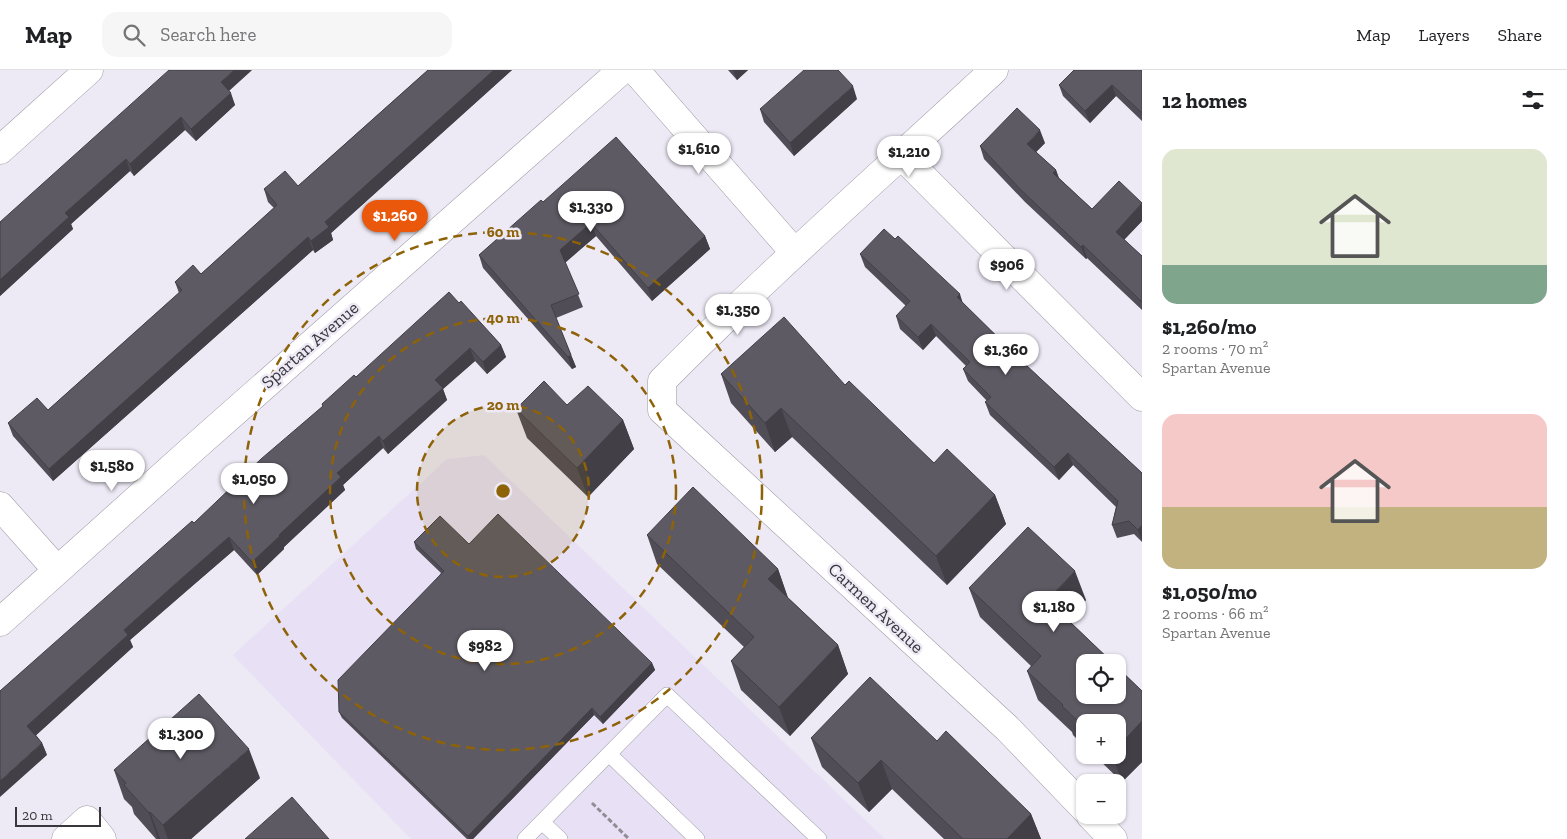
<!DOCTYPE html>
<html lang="en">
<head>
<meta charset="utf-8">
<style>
  :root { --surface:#fff; --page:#f6f6f6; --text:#202124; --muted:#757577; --line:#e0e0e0; --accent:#ea580c }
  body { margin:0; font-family:"Zilla Slab",serif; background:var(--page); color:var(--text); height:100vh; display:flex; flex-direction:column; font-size:19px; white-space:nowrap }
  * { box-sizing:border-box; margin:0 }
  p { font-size:16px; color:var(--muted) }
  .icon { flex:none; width:28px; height:28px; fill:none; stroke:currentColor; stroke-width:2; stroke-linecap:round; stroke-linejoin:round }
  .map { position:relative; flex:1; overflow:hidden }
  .panel { display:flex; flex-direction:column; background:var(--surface); width:425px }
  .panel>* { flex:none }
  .controls { position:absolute; left:1076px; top:584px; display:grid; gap:10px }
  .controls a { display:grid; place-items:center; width:50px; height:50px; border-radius:10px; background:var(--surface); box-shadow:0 1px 4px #0004; font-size:25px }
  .scale { position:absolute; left:15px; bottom:12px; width:86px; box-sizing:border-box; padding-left:5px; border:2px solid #39373c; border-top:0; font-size:14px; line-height:18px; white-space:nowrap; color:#39373c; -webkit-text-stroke:4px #ede9f5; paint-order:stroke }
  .price { position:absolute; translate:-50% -42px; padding:0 11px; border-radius:18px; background:#fff; color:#222; font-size:16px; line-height:32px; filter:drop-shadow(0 1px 2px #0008) }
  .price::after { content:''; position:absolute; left:50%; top:30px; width:15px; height:11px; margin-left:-8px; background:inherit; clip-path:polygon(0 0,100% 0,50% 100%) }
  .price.current { background:var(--accent); color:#fff }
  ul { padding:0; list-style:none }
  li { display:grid; align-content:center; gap:10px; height:265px; padding:0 20px }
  li span { display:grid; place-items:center; height:155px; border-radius:15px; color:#555 }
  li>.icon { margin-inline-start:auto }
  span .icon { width:90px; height:90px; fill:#fffc; stroke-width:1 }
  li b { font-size:21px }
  h2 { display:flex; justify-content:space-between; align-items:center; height:60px; padding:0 20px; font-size:21px }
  header { display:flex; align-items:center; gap:30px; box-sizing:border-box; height:70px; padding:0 25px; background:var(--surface); border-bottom:1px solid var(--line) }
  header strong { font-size:24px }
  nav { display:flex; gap:28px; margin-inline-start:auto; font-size:18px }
  .search { width:350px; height:45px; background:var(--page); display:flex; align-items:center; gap:12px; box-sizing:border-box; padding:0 18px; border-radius:15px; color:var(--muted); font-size:19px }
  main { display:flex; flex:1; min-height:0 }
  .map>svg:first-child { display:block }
  .built { fill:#e8e0f4 }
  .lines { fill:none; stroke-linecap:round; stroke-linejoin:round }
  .lane-casing { stroke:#9e99a4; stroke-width:16 }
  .street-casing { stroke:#9e99a4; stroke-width:29 }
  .path { stroke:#908d96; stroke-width:3; stroke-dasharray:5 2.5; stroke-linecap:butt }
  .lane { stroke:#fff; stroke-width:15 }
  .street { stroke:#fff; stroke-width:28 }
  .wall { fill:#514d56 }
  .shaded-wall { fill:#423f46 }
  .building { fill:#5e5a64; stroke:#423f46 }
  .ring { fill:none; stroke:#8e6308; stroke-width:2.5; stroke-dasharray:9 6 }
  .labels { text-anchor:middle; stroke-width:5; stroke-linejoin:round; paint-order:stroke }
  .street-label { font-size:18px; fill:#39373c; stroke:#ede9f5 }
  .centre { fill:#8e6308; stroke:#ede9f5; stroke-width:2.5 }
  .ring-label { font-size:15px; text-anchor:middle; font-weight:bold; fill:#8e6308; stroke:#ede9f5; stroke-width:5; stroke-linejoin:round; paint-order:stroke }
</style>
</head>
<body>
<header>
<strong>Map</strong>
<div class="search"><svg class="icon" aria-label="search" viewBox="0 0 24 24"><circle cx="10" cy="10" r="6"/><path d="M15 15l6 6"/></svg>Search here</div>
<nav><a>Map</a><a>Layers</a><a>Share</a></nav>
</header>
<main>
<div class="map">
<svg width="1142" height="769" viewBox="0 0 1142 769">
  <rect width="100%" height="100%" fill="#ede9f5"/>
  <!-- built -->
  <path class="built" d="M 484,385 L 885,769 L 411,769 L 233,585 L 447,389 Z"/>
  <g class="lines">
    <!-- lane casing -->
    <g class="lane-casing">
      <path id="lane" d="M 609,684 L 697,769
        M 542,752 L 560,769
        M 525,769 L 667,625 L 819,769"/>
    </g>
    <!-- street casing -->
    <g class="street-casing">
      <path id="street" d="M 635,0 L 795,183
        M 994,0 C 883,103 769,203 662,311 L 662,340 L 1007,658 L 1085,739
        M 0,80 L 89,0
        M 902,86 L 1142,327
        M 0,436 L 57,500
        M 0,552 L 196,376 L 622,0
        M 1090,745 L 1113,769
        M 66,769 L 87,750 L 102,769"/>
    </g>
    <!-- path -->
    <path class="path" d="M 592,733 L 629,769"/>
    <!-- lane -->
    <use href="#lane" class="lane"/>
    <!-- street -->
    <use href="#street" class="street"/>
  </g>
  <!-- wall -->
  <path class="wall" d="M 252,0 L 229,21 L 235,35 L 196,71 L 185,60 L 134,106 L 130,101 L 71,154 L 73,159 L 0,226 L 0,152 Z
    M 428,0 L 512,0 L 331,163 L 333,170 L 315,183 L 313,180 L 53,411 L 13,366 L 8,353 L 48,340 L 179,223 L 175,212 L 201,204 L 274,138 L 268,132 L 264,119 L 298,116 Z
    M 728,0 L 748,0 L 737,10 Z
    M 1142,0 L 1142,51 L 1116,26 L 1090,53 L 1063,26 L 1059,15 Z
    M 857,29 L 794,86 L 764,52 L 760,39 Z
    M 1045,73 L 1036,82 L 1056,100 L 1059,108 L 1092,139 L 1142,133 L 1142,151 L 1124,170 L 1142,186 L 1142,240 L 1087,188 L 1086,189 L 1025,132 L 984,89 L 980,76 Z
    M 543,132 L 705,166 L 710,179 L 652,231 L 596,166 L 565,192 L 583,237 L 556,248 L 576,297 L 572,299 L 483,198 L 479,185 Z
    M 860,184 L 962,232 L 1026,295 L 1142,403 L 1142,472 L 1134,464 L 1117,468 L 1112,455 L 1116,437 L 1073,395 L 1059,410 L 990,345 L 985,332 L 987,331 L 968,311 L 963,299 L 966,296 L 936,266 L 923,280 L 900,259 L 896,246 L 906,236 L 865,197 Z
    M 459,233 L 501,275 L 506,287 L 487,304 L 475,291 L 443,319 L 447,330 L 388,384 L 383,378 L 343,415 L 345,420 L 284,477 L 284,479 L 257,505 L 234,480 L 185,522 L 130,570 L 133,577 L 36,665 L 42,673 L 47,685 L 0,621 L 194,453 L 323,336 L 322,334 L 356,307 Z
    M 721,304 L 845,315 L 934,393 L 995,425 L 1006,454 L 947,515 L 792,367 L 775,382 L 731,333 Z
    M 567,335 L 623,350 L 634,379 L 588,427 L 527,368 L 516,339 Z
    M 647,465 L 778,499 L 788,528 L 838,575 L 848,604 L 790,666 L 741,620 L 731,591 L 744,577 L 657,494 Z
    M 414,472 L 469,474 L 652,593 L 655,600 L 603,654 L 594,645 L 473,769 L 467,769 L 342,648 L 339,642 L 441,503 L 416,479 Z
    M 969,518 L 1086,530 L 1067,549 L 1142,621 L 1142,692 L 1122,712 L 1094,685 L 1118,685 L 1085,652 L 1085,677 L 1073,665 L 1072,662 L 1038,630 L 1027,601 L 1031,596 L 980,547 Z
    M 811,668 L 937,671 L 1031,744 L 1041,769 L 944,769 L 892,719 L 869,742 L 822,697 Z
    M 114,700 L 260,708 L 191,769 L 156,769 L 134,744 L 132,737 L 124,729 Z"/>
  <!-- shaded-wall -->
  <path class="shaded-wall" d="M 234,0 L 252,0 L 225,24 L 221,12 Z
    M 494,0 L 512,0 L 331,163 L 333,170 L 315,183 L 311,171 L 325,152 Z
    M 733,0 L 748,0 L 737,10 Z
    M 1112,15 L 1116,26 L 1090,53 L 1085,41 Z
    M 853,16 L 857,29 L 794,86 L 790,73 Z
    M 231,23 L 235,35 L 196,71 L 191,59 Z
    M 181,47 L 185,60 L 134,106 L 130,94 Z
    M 1040,60 L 1045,73 L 1032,86 L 1027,74 Z
    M 126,89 L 130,101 L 71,154 L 73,159 L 0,226 L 0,210 L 65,143 Z
    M 1056,100 L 1060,112 L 1053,103 Z
    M 1142,134 L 1142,151 L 1120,174 L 1116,162 Z
    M 591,153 L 596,166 L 565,193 L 560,180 Z
    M 705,166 L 710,179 L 652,231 L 648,218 Z
    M 308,167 L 313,180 L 53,411 L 49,399 Z
    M 1083,175 L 1087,188 L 1086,189 L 1081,177 Z
    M 960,224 L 964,237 L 957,227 Z
    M 931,254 L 936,266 L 923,280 L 918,267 Z
    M 501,275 L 506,287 L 487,304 L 483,292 Z
    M 470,278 L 475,291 L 443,319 L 447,330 L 388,384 L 383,371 L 435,310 Z
    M 571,285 L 576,297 L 572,299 L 568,287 Z
    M 781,338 L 792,367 L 775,382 L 765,353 Z
    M 623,350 L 634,379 L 588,427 L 577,398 Z
    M 379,366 L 383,378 L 343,415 L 345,420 L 284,477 L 284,479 L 257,505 L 252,492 L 337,403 Z
    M 1068,383 L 1073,395 L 1059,410 L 1054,397 Z
    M 995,425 L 1006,454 L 947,515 L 936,486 Z
    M 1142,455 L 1142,471 L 1138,460 Z
    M 229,467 L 234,480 L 130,570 L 133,577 L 32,669 L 27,656 L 124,560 Z
    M 778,499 L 788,528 L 768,509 Z
    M 1075,501 L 1086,530 L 1058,559 L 1047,530 Z
    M 838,575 L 848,604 L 790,666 L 779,637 Z
    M 652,593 L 655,600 L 603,654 L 600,647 Z
    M 592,638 L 594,645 L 473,769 L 469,769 L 468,766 Z
    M 1142,651 L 1142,692 L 1122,712 L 1112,685 L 1118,685 L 1118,677 Z
    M 42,673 L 47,685 L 0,727 L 0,711 Z
    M 249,679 L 260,708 L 191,769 L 168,769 L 163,755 Z
    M 881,690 L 892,719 L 869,742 L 858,713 Z
    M 150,742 L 160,769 L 158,769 L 149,743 Z
    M 1031,744 L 1041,769 L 1007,769 Z"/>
  <!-- building -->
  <path class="building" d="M 169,0 L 234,0 L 221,12 L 231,23 L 191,59 L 181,47 L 130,94 L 126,89 L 65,143 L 69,147 L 0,210 L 0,152 Z
    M 428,0 L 494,0 L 325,152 L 329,157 L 311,171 L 308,167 L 49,399 L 8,353 L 37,328 L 48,340 L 182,220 L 175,212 L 193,195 L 201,204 L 277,135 L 264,119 L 285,101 L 298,116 Z
    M 804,0 L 838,0 L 853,16 L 790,73 L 760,39 Z
    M 1074,0 L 1142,0 L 1142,43 L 1112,15 L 1085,41 L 1059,15 Z
    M 1017,38 L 1040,60 L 1027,74 L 1056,100 L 1053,103 L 1092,139 L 1119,111 L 1142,133 L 1116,162 L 1142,186 L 1142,232 L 1083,175 L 1081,177 L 1020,119 L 980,76 Z
    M 616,67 L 705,166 L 648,218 L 591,153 L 560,180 L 579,224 L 551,235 L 571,285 L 568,287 L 479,185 L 541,130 L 543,132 Z
    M 884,159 L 895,169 L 898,166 L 960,224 L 957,227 L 1026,295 L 1142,403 L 1142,455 L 1138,460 L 1129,451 L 1112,455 L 1118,431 L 1068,383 L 1054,397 L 985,332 L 991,327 L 963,299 L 970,292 L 931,254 L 918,267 L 896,246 L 910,231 L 860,184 Z
    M 449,222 L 459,233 L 461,231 L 501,275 L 483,292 L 470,278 L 435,310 L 443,318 L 383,371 L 379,366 L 337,403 L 341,407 L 279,465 L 280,466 L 252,492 L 229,467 L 181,509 L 124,560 L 128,565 L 27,656 L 42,673 L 0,711 L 0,621 L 192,451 L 194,453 L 261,389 L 323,336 L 322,334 L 354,305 L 356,307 Z
    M 784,247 L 845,315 L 849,311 L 934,393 L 947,379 L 995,425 L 936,486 L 781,338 L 765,353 L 721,304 Z
    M 544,311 L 567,335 L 588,316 L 623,350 L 577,398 L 516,339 Z
    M 693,417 L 778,499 L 768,509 L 838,575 L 779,637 L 731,591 L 754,567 L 647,465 Z
    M 498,444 L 652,593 L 600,647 L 592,638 L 468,766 L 339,642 L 338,610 L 444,501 L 414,472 L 440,446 L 469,474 Z
    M 1028,457 L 1075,501 L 1047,530 L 1112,592 L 1085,592 L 1085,625 L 1118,625 L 1118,598 L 1142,621 L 1142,651 L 1118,677 L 1118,652 L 1085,652 L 1085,658 L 1062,636 L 1063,635 L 1027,601 L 1041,586 L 969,518 Z
    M 870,607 L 937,671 L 946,661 L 1031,744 L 1007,769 L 963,769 L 881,690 L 858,713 L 811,668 Z
    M 199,624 L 249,679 L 163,755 L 150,742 L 149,743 L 124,715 L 126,713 L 114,700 Z
    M 292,727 L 329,769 L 245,769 Z"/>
  <!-- distance rings -->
  <circle cx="503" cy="421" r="86" fill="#8e6308" fill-opacity=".12"/>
  <g class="ring">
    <circle cx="503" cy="421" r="86"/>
    <circle cx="503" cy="421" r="173"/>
    <circle cx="503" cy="421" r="259"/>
  </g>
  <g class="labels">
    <!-- street labels -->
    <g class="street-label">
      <text transform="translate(310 275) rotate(-41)" y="6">Spartan Avenue</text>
      <text transform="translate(876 538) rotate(43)" y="6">Carmen Avenue</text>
    </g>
  </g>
  <circle cx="503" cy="421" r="8" class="centre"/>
  <g class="ring-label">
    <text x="503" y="167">60 m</text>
    <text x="503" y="253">40 m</text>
    <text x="503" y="340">20 m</text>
  </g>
</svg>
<div class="controls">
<a><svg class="icon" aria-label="locate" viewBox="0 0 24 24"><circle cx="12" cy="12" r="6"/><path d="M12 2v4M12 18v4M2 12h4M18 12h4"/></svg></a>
<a>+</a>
<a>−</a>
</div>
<div class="scale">20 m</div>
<b class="price" style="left:699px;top:105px">$1,610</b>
<b class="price" style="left:909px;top:108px">$1,210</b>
<b class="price" style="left:591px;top:163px">$1,330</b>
<b class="price current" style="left:395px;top:172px">$1,260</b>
<b class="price" style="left:1007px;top:221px">$906</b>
<b class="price" style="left:738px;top:266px">$1,350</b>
<b class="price" style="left:1006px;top:306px">$1,360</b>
<b class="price" style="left:112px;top:422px">$1,580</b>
<b class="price" style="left:254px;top:435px">$1,050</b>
<b class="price" style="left:1054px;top:563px">$1,180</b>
<b class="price" style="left:485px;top:602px">$982</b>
<b class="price" style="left:181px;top:690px">$1,300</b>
</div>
<section class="panel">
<h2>12 homes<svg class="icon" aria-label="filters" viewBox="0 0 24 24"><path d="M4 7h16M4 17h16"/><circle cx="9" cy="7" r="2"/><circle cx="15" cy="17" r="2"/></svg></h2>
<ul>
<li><span style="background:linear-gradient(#dfe7d0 75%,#7fa58c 0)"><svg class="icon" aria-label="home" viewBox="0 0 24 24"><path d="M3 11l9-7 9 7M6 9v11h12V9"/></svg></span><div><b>$1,260/mo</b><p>2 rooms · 70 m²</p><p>Spartan Avenue</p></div></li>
<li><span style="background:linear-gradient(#f6c9c9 60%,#c2b280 0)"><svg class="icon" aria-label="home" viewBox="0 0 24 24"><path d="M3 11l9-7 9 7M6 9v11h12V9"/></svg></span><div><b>$1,050/mo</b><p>2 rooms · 66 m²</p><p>Spartan Avenue</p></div></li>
</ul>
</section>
</main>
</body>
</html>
